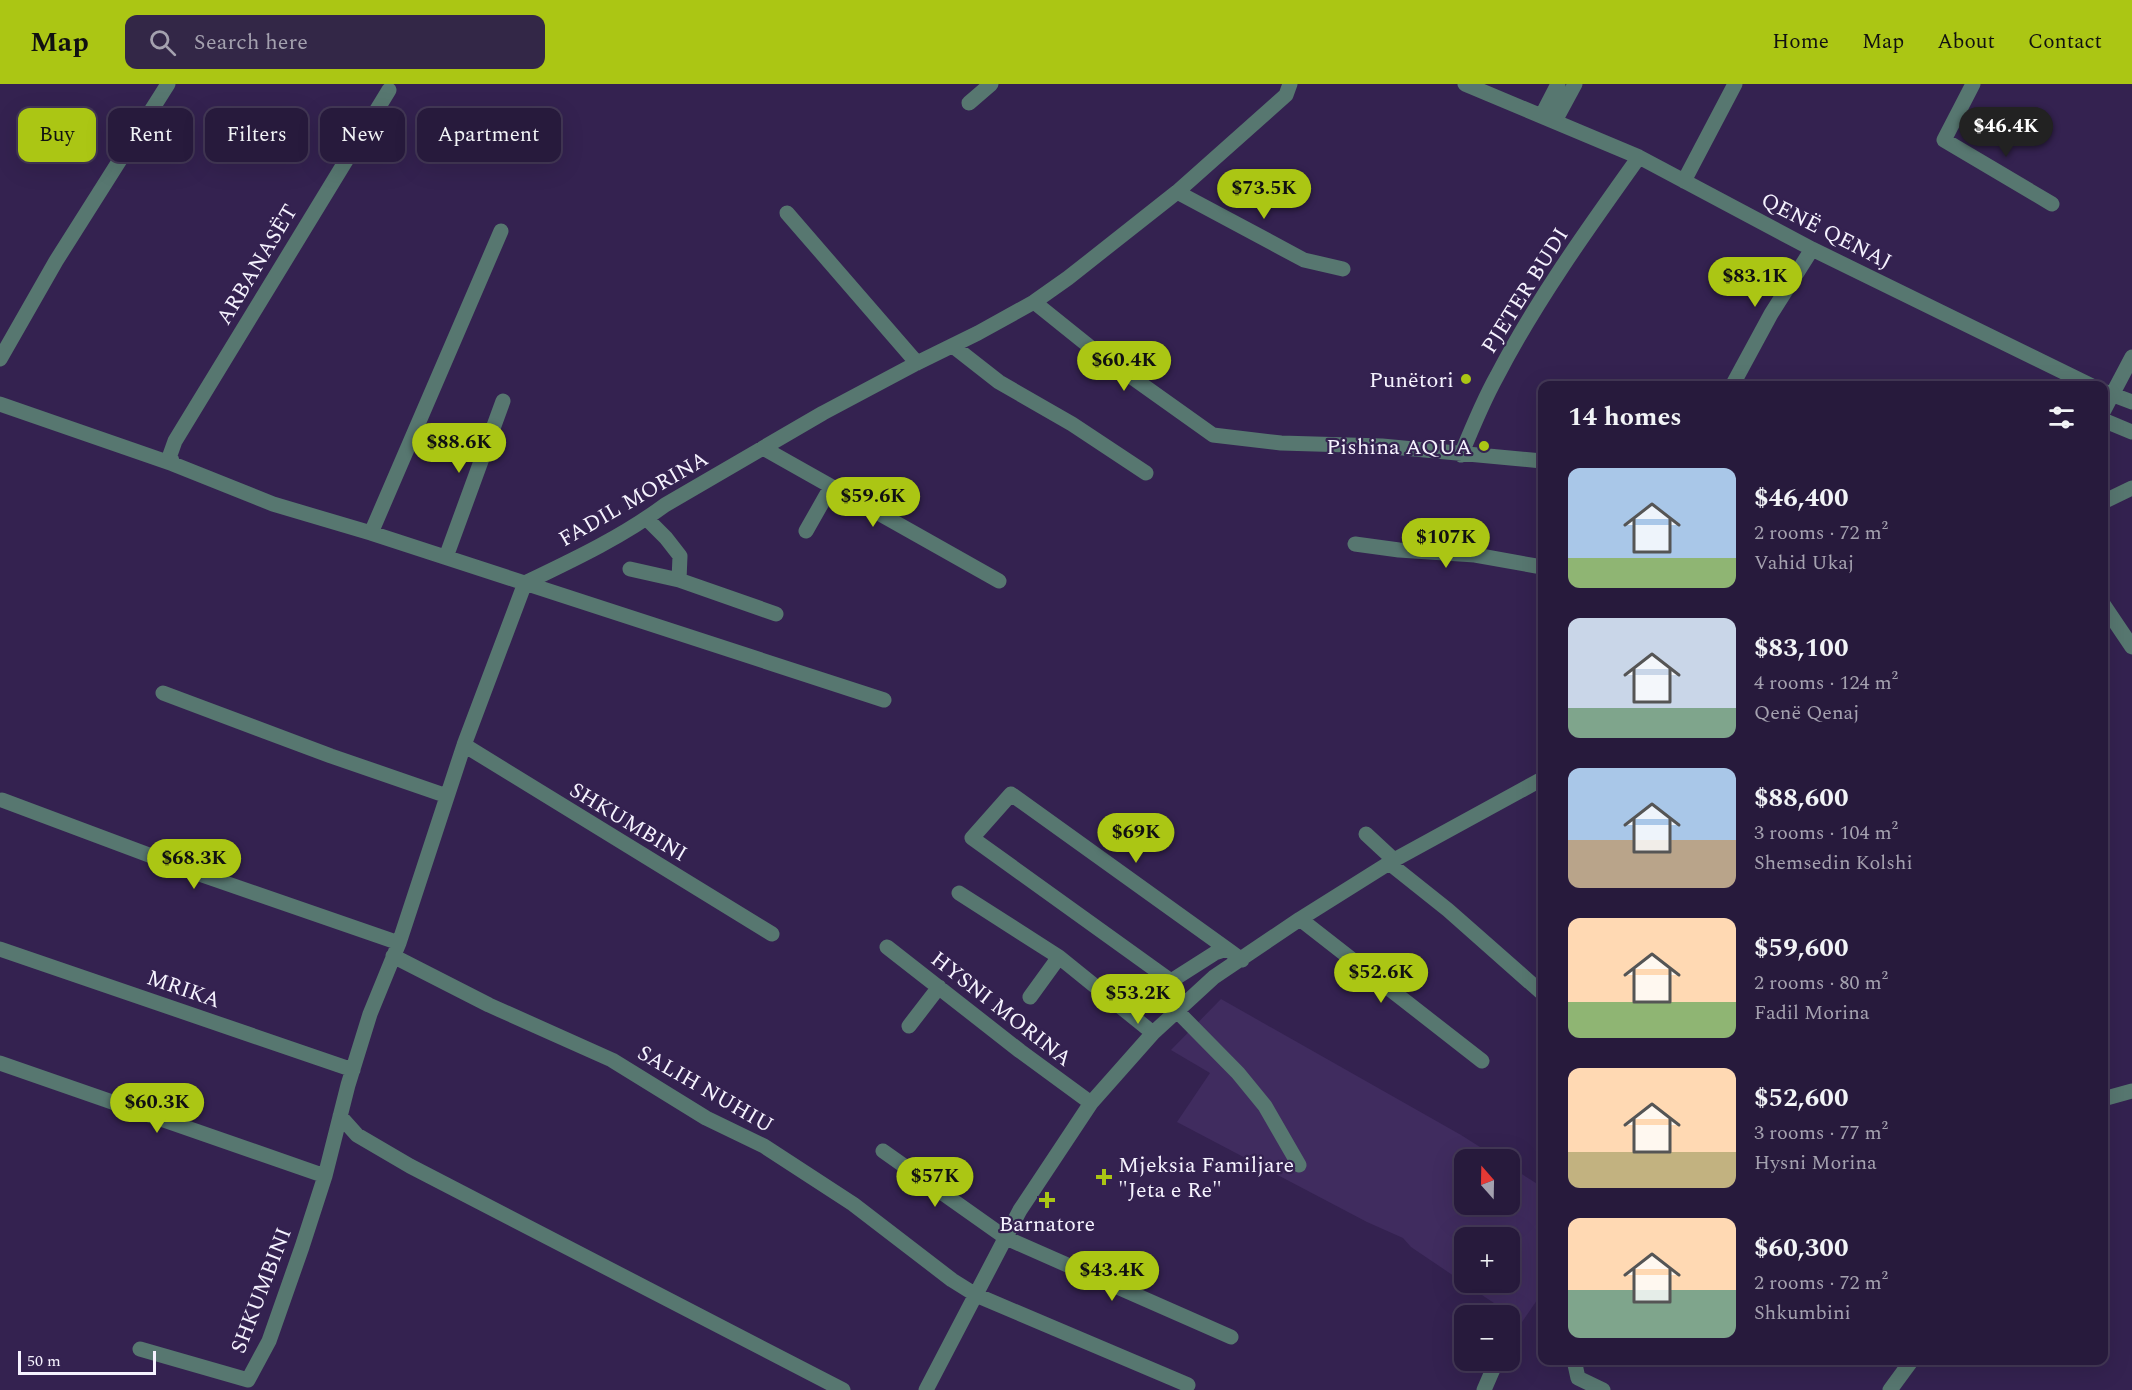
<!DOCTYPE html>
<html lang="en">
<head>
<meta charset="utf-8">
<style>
  :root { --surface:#271a3c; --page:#332747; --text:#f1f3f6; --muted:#a4a1af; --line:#433856; --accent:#abc614 }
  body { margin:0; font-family:Spectral,serif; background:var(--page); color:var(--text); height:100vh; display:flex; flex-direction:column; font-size:22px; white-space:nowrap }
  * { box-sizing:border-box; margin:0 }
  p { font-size:20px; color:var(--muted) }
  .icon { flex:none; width:33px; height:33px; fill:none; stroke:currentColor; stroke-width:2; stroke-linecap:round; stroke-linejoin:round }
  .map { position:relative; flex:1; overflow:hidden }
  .details { position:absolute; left:1538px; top:297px; width:570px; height:984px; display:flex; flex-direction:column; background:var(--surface); border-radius:12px; box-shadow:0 6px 24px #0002,0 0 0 2px var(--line) }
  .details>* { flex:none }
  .hud { position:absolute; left:18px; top:24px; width:570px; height:54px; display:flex; gap:12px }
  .needle { width:39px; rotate:340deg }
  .buttons { position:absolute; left:1454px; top:1065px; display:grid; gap:12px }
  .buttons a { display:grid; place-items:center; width:66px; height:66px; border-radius:12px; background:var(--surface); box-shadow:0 6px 24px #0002,0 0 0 2px var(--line); font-size:30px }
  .scale { position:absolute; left:18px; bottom:15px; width:138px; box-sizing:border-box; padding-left:6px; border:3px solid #f5f2fe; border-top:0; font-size:16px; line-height:21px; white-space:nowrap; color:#f5f2fe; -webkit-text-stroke:4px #342250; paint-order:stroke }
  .price { position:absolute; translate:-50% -51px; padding:0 14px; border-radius:21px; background:var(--accent); color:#111; font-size:20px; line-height:39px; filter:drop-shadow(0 2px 3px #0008) }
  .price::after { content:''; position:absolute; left:50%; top:36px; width:18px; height:14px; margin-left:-9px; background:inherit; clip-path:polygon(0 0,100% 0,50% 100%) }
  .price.active { background:#222; color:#fff }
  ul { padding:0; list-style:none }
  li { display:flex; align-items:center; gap:18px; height:150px; padding:0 30px }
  li span { display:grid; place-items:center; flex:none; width:168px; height:120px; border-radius:12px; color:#555 }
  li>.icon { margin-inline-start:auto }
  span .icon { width:72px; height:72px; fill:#fffc; stroke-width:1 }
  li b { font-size:26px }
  h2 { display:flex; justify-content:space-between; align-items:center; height:72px; padding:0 30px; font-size:26px }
  .chip { padding:0 21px; border-radius:12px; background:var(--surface); box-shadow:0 6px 24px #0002,0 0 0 2px var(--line); font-size:21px; line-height:54px }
  .chip.active { background:var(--accent); color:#111 }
  header { display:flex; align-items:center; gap:36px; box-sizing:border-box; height:84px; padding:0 30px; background:var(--accent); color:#111 }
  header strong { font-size:28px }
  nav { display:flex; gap:33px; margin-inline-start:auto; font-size:21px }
  .search { width:420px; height:54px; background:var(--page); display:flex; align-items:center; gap:15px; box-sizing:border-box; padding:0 21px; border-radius:12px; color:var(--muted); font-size:22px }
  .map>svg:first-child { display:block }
  .built { fill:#402c5f; fill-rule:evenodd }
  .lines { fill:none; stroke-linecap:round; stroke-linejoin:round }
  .minor { stroke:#577770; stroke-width:15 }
  .poi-dot { fill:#abc614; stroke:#342250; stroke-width:2 }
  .labels { text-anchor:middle; stroke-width:4.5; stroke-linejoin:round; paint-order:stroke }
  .street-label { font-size:22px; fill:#f5f2fe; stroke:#342250 }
  .poi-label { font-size:22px; fill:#f5f2fe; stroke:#342250; text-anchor:end }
</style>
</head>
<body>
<header>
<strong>Map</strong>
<div class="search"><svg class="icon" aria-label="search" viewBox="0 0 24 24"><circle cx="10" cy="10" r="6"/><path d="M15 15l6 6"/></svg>Search here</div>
<nav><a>Home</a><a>Map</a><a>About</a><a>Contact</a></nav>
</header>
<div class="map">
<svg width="2132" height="1306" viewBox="0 0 2132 1306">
  <rect width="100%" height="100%" fill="#342250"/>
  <!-- built -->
  <path class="built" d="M 1221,915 L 1461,1051 L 1499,1075 L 1464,1076 L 1464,1120 L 1509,1120 L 1509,1082 L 1542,1103 L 1542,1209 L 1522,1238 L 1411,1163 L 1403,1154 L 1367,1138 L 1177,1038 L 1210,989 L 1171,966 ZM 1464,1154 L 1509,1154 L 1509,1198 L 1464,1198 Z"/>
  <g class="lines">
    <!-- minor -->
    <path class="minor" d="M 1465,0 L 1639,73 L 1812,165 L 2092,302
      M 1973,0 L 1944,56 L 2052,120
      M 969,19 L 991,0
      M 1542,31 L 1558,0
      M 1555,37 L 1575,0
      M 1684,97 L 1735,0
      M 1177,108 L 1304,176 L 1343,185
      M 787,129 L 917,279
      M 1034,218 L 1095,267 L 1213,351 L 1281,359 L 1382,362 L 1542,377
      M 953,262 L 999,298 L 1072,340 L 1146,389
      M 0,275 L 56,177 L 168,0
      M 1732,302 L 1771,230 L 1812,165
      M 2103,307 L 2132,318
      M 0,320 L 173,380 L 273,420 L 371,449 L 884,616
      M 2103,328 L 2132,273
      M 2103,336 L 2132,348
      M 763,364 L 999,497
      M 1461,371 C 1472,344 1483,317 1497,292 C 1537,215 1589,143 1639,73
      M 173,380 L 170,371 L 175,357 L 389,6
      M 2103,418 L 2132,404
      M 647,435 L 666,454 L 680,472 L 679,496
      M 806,447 L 831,403
      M 371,449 L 501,147
      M 1355,460 L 1399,466 L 1475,471 L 1542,483
      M 446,473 L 503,317
      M 630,485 L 679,496 L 776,530
      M 525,499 C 573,476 622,453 665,421 L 823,329 L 917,279 L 978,249 L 1034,218 L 1068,194 L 1177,108 L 1286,11 L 1290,0
      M 2103,520 L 2132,563
      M 163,609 L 331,672 L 447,712
      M 464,661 L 772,850
      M 2,716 L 205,792 L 399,859
      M 1366,750 L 1394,776
      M 1389,779 L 1448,826 L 1542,909
      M 959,809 L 1059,873 L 1153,949
      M 1300,835 L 1482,977
      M 887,863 L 1020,967 L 1091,1019
      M 0,865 L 353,986
      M 1227,865 L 1215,869 L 1171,897 L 972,754 L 1011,710 L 1227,865 L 1242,876
      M 393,872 L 489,921 L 612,976 L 706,1034 L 764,1062 L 853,1120 L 952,1196 L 976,1211 L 1188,1301
      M 1030,913 L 1059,873
      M 1176,926 L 1238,989 L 1265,1022 L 1299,1081
      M 909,942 L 939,903
      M 0,979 L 325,1092
      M 2103,1015 L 2132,1007
      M 340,1032 L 357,1051 L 410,1082 L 843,1306
      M 883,1067 L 1006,1154 L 1231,1253
      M 140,1265 L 248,1296 L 269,1257 L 302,1163 L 325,1092 L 348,1001 L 370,930 L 399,859 L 464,661 L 525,499
      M 1574,1276 L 1578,1294 L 1603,1306
      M 926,1306 L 1020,1126 L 1091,1019 L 1153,949 L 1214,893 L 1300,835 L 1394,776 L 1542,695
      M 1484,1306 L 1497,1276
      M 1890,1306 L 1912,1276"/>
  </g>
  <!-- markers -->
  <g class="poi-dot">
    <circle cx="1466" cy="295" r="6"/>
    <circle cx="1484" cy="362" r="6"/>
    <path d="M1101 1084h6v6h6v6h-6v6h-6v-6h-6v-6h6z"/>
    <path d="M1044 1107h6v6h6v6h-6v6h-6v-6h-6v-6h6z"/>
  </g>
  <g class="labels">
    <!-- street labels -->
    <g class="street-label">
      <text transform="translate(1827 146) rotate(27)" y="8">QENË QENAJ</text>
      <text transform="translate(256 180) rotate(-59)" y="8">ARBANASËT</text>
      <text transform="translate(1524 206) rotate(-58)" y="8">PJETER BUDI</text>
      <text transform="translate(633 414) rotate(-30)" y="8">FADIL MORINA</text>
      <text transform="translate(629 737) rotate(31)" y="8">SHKUMBINI</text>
      <text transform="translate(184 904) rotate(19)" y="8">MRIKA</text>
      <text transform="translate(1002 924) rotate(38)" y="8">HYSNI MORINA</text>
      <text transform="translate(706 1004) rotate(30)" y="8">SALIH NUHIU</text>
      <text transform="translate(260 1206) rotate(-69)" y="8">SHKUMBINI</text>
    </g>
    <!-- poi labels -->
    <g class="poi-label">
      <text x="1454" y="303">Punëtori</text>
      <text x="1472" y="370">Pishina AQUA</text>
      <text x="1118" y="1088" text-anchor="start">Mjeksia Familjare<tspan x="1118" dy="25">"Jeta e Re"</tspan></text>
      <text x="1047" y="1147" text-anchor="middle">Barnatore</text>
    </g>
  </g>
</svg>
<div class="buttons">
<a><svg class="needle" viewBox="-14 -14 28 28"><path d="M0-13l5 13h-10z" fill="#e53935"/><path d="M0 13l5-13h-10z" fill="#a4a1af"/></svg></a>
<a>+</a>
<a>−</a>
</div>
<div class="scale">50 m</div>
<b class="price active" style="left:2006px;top:74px">$46.4K</b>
<b class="price" style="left:1264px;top:136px">$73.5K</b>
<b class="price" style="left:1755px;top:224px">$83.1K</b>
<b class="price" style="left:1124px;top:308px">$60.4K</b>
<b class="price" style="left:459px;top:390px">$88.6K</b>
<b class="price" style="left:873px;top:444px">$59.6K</b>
<b class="price" style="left:1446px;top:485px">$107K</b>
<b class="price" style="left:1136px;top:780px">$69K</b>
<b class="price" style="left:194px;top:806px">$68.3K</b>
<b class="price" style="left:1381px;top:920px">$52.6K</b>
<b class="price" style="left:1138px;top:941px">$53.2K</b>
<b class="price" style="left:157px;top:1050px">$60.3K</b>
<b class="price" style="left:935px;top:1124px">$57K</b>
<b class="price" style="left:1112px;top:1218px">$43.4K</b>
<div class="hud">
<a class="chip active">Buy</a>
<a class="chip">Rent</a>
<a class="chip">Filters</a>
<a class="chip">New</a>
<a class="chip">Apartment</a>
</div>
<section class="details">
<h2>14 homes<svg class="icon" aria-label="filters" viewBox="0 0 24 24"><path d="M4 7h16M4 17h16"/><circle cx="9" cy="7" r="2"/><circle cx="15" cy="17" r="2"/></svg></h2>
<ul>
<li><span style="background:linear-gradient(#a9c7e8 75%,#8fb573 0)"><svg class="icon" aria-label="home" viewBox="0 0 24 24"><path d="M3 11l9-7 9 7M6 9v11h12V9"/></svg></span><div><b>$46,400</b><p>2 rooms · 72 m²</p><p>Vahid Ukaj</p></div></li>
<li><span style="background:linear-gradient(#c9d6e8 75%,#7fa58c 0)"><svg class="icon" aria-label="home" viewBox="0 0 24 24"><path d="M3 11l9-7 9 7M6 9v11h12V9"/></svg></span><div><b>$83,100</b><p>4 rooms · 124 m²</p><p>Qenë Qenaj</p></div></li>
<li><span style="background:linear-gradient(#a9c7e8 60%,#b9a48a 0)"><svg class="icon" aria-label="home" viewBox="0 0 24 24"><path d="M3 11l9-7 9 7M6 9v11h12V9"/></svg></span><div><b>$88,600</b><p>3 rooms · 104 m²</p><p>Shemsedin Kolshi</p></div></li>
<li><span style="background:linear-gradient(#ffd9b3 70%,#8fb573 0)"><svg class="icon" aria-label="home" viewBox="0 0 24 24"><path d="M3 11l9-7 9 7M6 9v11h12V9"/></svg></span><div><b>$59,600</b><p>2 rooms · 80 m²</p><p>Fadil Morina</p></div></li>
<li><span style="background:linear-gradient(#ffd9b3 70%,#c2b280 0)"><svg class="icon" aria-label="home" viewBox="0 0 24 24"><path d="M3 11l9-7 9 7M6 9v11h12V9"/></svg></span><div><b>$52,600</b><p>3 rooms · 77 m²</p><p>Hysni Morina</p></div></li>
<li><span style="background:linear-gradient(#ffd9b3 60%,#7fa58c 0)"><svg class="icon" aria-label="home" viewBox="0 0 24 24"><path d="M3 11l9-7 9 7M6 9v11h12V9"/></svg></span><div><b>$60,300</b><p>2 rooms · 72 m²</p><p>Shkumbini</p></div></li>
</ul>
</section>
</div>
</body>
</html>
